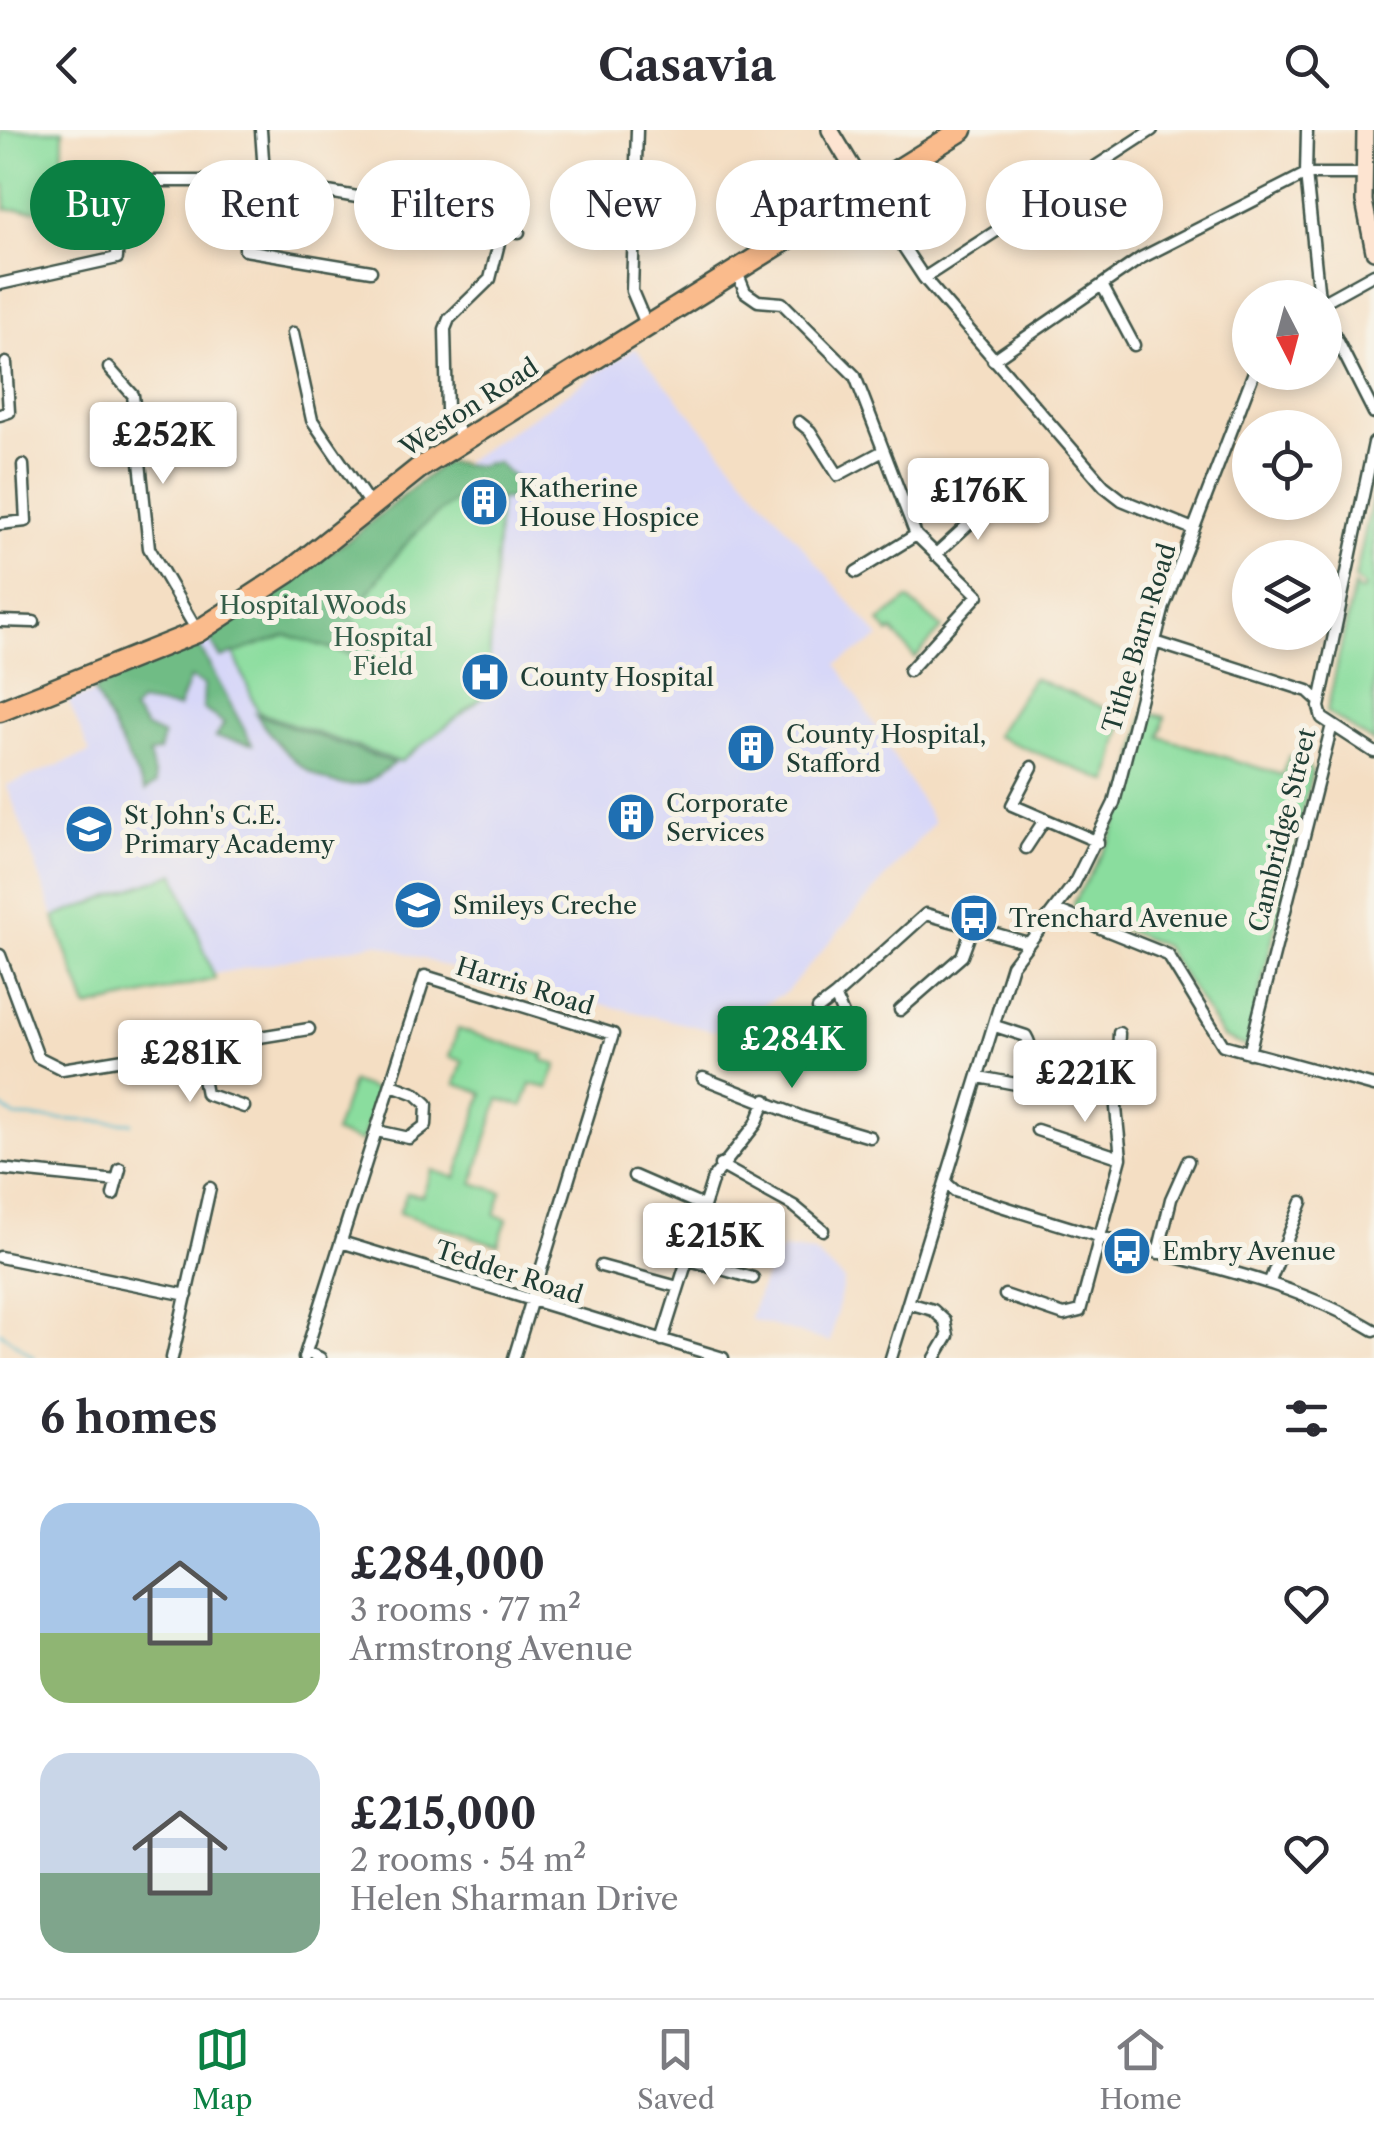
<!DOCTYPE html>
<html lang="en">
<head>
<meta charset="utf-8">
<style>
  :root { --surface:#fff; --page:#f2f2f3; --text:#2b2b33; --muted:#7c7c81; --line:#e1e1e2; --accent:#0b8043 }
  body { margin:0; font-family:"Libre Caslon Text",serif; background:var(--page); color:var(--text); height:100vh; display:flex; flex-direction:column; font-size:38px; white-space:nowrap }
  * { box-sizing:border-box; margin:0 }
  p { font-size:32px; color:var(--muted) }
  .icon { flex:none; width:55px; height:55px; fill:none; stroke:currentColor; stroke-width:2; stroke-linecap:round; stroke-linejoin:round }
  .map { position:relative; height:1228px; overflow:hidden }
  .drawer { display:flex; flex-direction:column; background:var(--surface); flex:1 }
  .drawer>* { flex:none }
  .hud { position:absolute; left:30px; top:30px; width:1315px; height:90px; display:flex; gap:20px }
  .needle { width:65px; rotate:174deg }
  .controls { position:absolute; left:1232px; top:150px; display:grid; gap:20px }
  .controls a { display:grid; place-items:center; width:110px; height:110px; border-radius:50%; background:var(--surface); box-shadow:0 5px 15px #0003; font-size:50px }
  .price { position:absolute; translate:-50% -85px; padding:0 22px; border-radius:10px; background:#fff; color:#222; font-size:32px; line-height:65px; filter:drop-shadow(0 2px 5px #0008) }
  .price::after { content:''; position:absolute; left:50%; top:60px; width:30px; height:22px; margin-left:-15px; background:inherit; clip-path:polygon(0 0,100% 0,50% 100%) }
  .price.active { background:var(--accent); color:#fff }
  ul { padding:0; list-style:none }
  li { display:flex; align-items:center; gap:30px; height:250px; padding:0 40px }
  li span { display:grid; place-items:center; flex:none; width:280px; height:200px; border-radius:30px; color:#555 }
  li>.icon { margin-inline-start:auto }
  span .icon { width:120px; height:120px; fill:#fffc; stroke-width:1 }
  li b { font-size:42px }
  h2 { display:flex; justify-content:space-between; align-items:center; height:120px; padding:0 40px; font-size:42px }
  .pill { padding:0 35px; border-radius:45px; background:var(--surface); box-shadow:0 5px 15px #0003; font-size:35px; line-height:90px }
  .pill.active { background:var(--accent); color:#fff }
  header { display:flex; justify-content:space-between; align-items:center; height:130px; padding:0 40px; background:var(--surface); font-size:45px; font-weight:700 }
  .tab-bar { display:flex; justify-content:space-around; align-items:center; height:140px; border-top:2px solid var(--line); background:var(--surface); font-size:28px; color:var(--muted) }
  .tab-bar a { display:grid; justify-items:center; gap:5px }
  .tab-bar .active { color:var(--accent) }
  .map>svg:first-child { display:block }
  .built { fill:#d7d7f8 }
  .green { fill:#8add9e; stroke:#548d69; stroke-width:2.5 }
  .forest { fill:#6fbc85; stroke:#477c5c; stroke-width:2.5 }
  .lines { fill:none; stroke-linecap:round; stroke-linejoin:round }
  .stream { stroke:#4eb8cb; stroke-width:2.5 }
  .street-casing { stroke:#3f5549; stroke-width:15 }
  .secondary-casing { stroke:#3f5549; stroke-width:20 }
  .highway-casing { stroke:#3f5549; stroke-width:25 }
  .street { stroke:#fff; stroke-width:10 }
  .secondary { stroke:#fde4d1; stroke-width:15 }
  .highway { stroke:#fabb8c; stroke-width:20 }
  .labels { text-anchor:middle; stroke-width:10; stroke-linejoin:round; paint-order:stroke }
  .street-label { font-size:25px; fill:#1f3d34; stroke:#f7f3e8 }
  .poi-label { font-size:25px; fill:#1f3d34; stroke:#f7f3e8; text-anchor:start }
  .park-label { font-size:25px; fill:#345d49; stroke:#f7f3e8 }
</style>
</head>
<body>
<header><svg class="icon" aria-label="back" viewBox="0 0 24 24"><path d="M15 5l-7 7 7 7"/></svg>Casavia<svg class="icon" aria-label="search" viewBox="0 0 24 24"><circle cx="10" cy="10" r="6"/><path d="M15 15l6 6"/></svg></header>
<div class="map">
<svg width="1374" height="1228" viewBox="0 0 1374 1228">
  <rect width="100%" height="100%" fill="#f7f3e8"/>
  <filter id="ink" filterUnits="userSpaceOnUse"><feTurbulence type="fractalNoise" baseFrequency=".01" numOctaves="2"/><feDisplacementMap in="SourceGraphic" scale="20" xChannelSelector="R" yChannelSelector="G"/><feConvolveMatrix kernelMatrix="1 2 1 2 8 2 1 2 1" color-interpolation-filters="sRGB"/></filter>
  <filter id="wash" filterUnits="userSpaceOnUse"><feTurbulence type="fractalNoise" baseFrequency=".0048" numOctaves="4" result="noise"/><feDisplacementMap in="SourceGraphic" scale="40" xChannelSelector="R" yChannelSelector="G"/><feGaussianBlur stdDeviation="2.25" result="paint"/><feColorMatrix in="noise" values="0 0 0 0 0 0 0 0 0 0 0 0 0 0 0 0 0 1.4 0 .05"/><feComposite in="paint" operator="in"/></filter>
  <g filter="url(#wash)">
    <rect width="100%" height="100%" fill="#f4dec3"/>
    <!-- built -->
    <path class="built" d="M 635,218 L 880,508 L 837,534 L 934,692 L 786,862 L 714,901 L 447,837 L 377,813 L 214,844 L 215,849 L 87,878 L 7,655 L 90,623 L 68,570 L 96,563 L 223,503 L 323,426 Z
      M 782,1119 L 814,1123 L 844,1150 L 830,1212 L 749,1189 L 764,1149 Z"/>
    <!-- green -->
    <path class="green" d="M 0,0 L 63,0 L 62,81 L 6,79 L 5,55 L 0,54 Z
      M 487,333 L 501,349 L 487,564 L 400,632 L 258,582 L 231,516 L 350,423 Z
      M 1374,360 L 1374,613 L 1327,582 L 1354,456 L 1360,462 L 1365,458 L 1355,449 Z
      M 908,469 L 942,498 L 915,528 L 892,500 L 889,503 L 879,492 Z
      M 1033,548 L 1124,586 L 1109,652 L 995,606 Z
      M 1145,582 L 1165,587 L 1160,607 L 1282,645 L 1289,626 L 1306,632 L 1312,642 L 1247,917 L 1223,907 L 1164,816 L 1075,780 L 1073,773 L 1110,710 L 1126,668 Z
      M 175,743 L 215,849 L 87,878 L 54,787 Z
      M 458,899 L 544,925 L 543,930 L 557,935 L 548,958 L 531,954 L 523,976 L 499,969 L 473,1053 L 502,1062 L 495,1085 L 507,1089 L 498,1115 L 399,1083 L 407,1063 L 422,1066 L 432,1040 L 456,1048 L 483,963 L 455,954 L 463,931 L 449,927 Z
      M 352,952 L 378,961 L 362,1012 L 334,1003 Z"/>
    <!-- forest -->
    <path class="forest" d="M 444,332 L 478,336 L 496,332 L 531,361 L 506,370 L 472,359 C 411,398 398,423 357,479 L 346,484 L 381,516 L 371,531 L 287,505 L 221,528 L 208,506 L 351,408 Z
      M 197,512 L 252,614 L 216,607 L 224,593 L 203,579 L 204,555 L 190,548 L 178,578 L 139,572 L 133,581 L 146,598 L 163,606 L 159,621 L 149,624 L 156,654 L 145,661 L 93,559 Z
      M 256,584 L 394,633 C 381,643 368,655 351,655 C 311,656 275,614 256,584 Z"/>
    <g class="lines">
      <!-- stream -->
      <path class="stream" d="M 0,976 L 15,987 L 132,993
        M 0,1202 L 35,1228"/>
    </g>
  </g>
  <g filter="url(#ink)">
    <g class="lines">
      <!-- street casing -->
      <g class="street-casing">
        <path id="street" d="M 261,0 L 264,43 L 276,53 L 415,77
          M 637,0 L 632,161 L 646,194
          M 1307,0 L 1306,44 L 1319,168
          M 69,42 L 124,56 L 135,51 L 245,51 L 264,43
          M 245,51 L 245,120 L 371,141
          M 866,60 L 924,148 L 1104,356 L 1122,370 L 1193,399
          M 485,100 L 502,101
          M 736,140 L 745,162 L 758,171 L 782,173 L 855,246 L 916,405 L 978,465 L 909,541
          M 924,148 L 1152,0
          M 0,154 L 117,128 L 118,70 L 124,56
          M 1102,155 L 1134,215
          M 1325,171 L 1374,144
          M 1325,186 L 1374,283
          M 293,203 L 312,290 L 371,376
          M 993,230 L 1141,128 L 1306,44 L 1363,44
          M 109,238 L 133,265 L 149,418 L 197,501
          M 0,285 L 9,282 L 6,233
          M 799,292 L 810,301 L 838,345 L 883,321
          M 463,310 L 447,281 L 445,199 L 449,189 L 490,149 L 502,101 L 519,102
          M 1374,313 L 1319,577 L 1322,588 L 1374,622
          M 0,394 L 26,391 L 23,335
          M 935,425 L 994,371
          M 856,442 L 916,405
          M 0,491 L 34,492
          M 1158,513 L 1308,561 L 1320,572
          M 1032,637 L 1012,675 L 1098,712
          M 1026,718 L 1045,689
          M 1056,780 L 1168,825 L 1223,915 L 1374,956
          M 0,825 L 38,927 L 62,939 L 309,899
          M 818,879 L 835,866
          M 900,880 L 962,826 L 973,796
          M 846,892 L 835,866 L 926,784 L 1028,813
          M 197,918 L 206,964 L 244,977
          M 1249,923 L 1332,595
          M 979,947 L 1016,954 C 1030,941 1036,923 1026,906 L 995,896
          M 703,948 L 802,987 L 870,1007
          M 1037,1000 L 1121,1028
          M 377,1001 L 409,1008 L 426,995 L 427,974 L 416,964 L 392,955
          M 720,1035 L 794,1076 L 823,1100
          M 0,1039 L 117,1051
          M 634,1046 L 703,1076
          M 947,1054 L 955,1061 C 1013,1080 1071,1099 1130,1115 C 1216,1138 1297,1154 1374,1200
          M 113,1065 L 120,1039
          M 341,1112 L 723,1228
          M 1158,1123 L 1171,1069 L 1188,1031
          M 0,1127 L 187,1165
          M 686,1129 L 753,1148
          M 601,1136 L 678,1157
          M 1270,1151 L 1302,1072
          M 1005,1165 L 1064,1185 L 1080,1181 L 1121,1028 L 1116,978 L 1119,903
          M 908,1173 L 933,1180 L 945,1191 L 948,1206 L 935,1228
          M 662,1210 L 713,1048 L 756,994 L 766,970
          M 306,1222 L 320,1228
          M 172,1228 L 210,1058
          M 304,1228 L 425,846 L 613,904 L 514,1228
          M 891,1228 L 1012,835 L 1074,754 L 1114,673 L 1164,476 L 1254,242"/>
      </g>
      <!-- secondary casing -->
      <g class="secondary-casing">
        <path id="secondary" d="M 830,0 L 866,60
          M 1365,0 L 1364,71 L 1374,121"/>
      </g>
      <!-- highway casing -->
      <g class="highway-casing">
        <path id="highway" d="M 0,581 L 197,502 L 289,442 L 418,339 L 962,0"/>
      </g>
      <!-- street -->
      <use href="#street" class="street"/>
      <!-- secondary -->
      <use href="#secondary" class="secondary"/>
      <!-- highway -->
      <use href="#highway" class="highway"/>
    </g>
  </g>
  <!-- icons -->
  <defs>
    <g id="building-disc" transform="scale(2.5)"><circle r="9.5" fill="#1f6fb2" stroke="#f7f3e8"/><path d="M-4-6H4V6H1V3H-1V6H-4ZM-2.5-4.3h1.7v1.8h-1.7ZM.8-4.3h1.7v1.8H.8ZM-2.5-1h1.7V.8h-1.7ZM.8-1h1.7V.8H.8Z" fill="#fff"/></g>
    <g id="hospital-disc" transform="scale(2.5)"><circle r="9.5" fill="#1f6fb2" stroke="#f7f3e8"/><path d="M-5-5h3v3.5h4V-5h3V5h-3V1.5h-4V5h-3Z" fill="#fff"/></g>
    <g id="school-disc" transform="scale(2.5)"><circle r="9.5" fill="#1f6fb2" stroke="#f7f3e8"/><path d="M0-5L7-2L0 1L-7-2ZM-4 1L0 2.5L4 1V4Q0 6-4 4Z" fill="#fff"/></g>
    <g id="bus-disc" transform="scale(2.5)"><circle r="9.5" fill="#1f6fb2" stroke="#f7f3e8"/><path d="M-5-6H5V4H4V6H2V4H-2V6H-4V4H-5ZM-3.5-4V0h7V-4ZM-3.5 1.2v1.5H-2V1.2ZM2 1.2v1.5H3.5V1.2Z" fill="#fff"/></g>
  </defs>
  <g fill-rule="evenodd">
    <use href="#building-disc" x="484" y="372"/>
    <use href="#hospital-disc" x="485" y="547"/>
    <use href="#building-disc" x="751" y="618"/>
    <use href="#building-disc" x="631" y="687"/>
    <use href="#school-disc" x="89" y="699"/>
    <use href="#school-disc" x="418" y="775"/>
    <use href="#bus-disc" x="974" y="788"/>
    <use href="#bus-disc" x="1127" y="1121"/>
  </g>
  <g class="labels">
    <!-- street labels -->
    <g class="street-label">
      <text transform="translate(469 277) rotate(-33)" y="9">Weston Road</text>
      <text transform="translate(1139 508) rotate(-73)" y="9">Tithe Barn Road</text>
      <text transform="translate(1282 700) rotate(-76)" y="9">Cambridge Street</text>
      <text transform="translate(525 856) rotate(17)" y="9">Harris Road</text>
      <text transform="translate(509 1142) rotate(18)" y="9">Tedder Road</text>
    </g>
    <!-- poi labels -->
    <g class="poi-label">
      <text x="519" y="367">Katherine<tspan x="519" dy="29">House Hospice</tspan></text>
      <text x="520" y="556">County Hospital</text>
      <text x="786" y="613">County Hospital,<tspan x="786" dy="29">Stafford</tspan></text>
      <text x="666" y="682">Corporate<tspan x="666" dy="29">Services</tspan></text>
      <text x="124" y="694">St John's C.E.<tspan x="124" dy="29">Primary Academy</tspan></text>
      <text x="453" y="784">Smileys Creche</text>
      <text x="1009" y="797">Trenchard Avenue</text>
      <text x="1162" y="1130">Embry Avenue</text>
    </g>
    <!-- park labels -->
    <g class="park-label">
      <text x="313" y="484">Hospital Woods</text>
      <text x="383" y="516">Hospital<tspan x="383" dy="29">Field</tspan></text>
    </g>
  </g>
</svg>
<div class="controls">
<a><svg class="needle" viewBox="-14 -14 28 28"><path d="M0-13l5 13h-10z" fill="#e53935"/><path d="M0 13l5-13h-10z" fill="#7c7c81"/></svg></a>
<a><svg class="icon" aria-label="locate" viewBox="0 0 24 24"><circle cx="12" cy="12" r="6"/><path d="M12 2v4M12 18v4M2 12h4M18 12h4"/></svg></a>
<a><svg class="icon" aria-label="layers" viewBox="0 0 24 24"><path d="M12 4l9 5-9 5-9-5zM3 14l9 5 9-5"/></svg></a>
</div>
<b class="price" style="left:163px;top:357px">£252K</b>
<b class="price" style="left:978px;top:413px">£176K</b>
<b class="price active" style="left:792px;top:961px">£284K</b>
<b class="price" style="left:190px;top:975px">£281K</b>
<b class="price" style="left:1085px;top:995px">£221K</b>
<b class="price" style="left:714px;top:1158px">£215K</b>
<div class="hud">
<a class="pill active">Buy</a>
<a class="pill">Rent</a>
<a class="pill">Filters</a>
<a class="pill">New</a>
<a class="pill">Apartment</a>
<a class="pill">House</a>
</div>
</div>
<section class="drawer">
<h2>6 homes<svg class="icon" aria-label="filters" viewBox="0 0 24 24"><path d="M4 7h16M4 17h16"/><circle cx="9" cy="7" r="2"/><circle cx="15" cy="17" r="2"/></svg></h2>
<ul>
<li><span style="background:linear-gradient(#a9c7e8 65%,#8fb573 0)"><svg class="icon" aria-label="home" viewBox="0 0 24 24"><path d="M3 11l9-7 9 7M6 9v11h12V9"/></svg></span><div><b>£284,000</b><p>3 rooms · 77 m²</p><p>Armstrong Avenue</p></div><svg class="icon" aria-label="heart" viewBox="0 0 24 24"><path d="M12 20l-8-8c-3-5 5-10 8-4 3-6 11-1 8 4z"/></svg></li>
<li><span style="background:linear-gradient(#c9d6e8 60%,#7fa58c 0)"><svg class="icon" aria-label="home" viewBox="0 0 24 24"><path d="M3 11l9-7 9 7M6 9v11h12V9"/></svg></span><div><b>£215,000</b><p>2 rooms · 54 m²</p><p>Helen Sharman Drive</p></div><svg class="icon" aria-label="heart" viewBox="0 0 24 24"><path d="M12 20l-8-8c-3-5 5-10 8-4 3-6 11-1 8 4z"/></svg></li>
</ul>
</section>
<nav class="tab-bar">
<a class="active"><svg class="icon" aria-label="map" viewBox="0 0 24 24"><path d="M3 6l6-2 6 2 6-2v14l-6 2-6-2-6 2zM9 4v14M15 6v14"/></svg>Map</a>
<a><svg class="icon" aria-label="saved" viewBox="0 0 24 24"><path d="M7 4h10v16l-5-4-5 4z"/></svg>Saved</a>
<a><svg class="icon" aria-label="home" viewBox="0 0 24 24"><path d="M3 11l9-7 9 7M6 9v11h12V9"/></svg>Home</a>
</nav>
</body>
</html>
